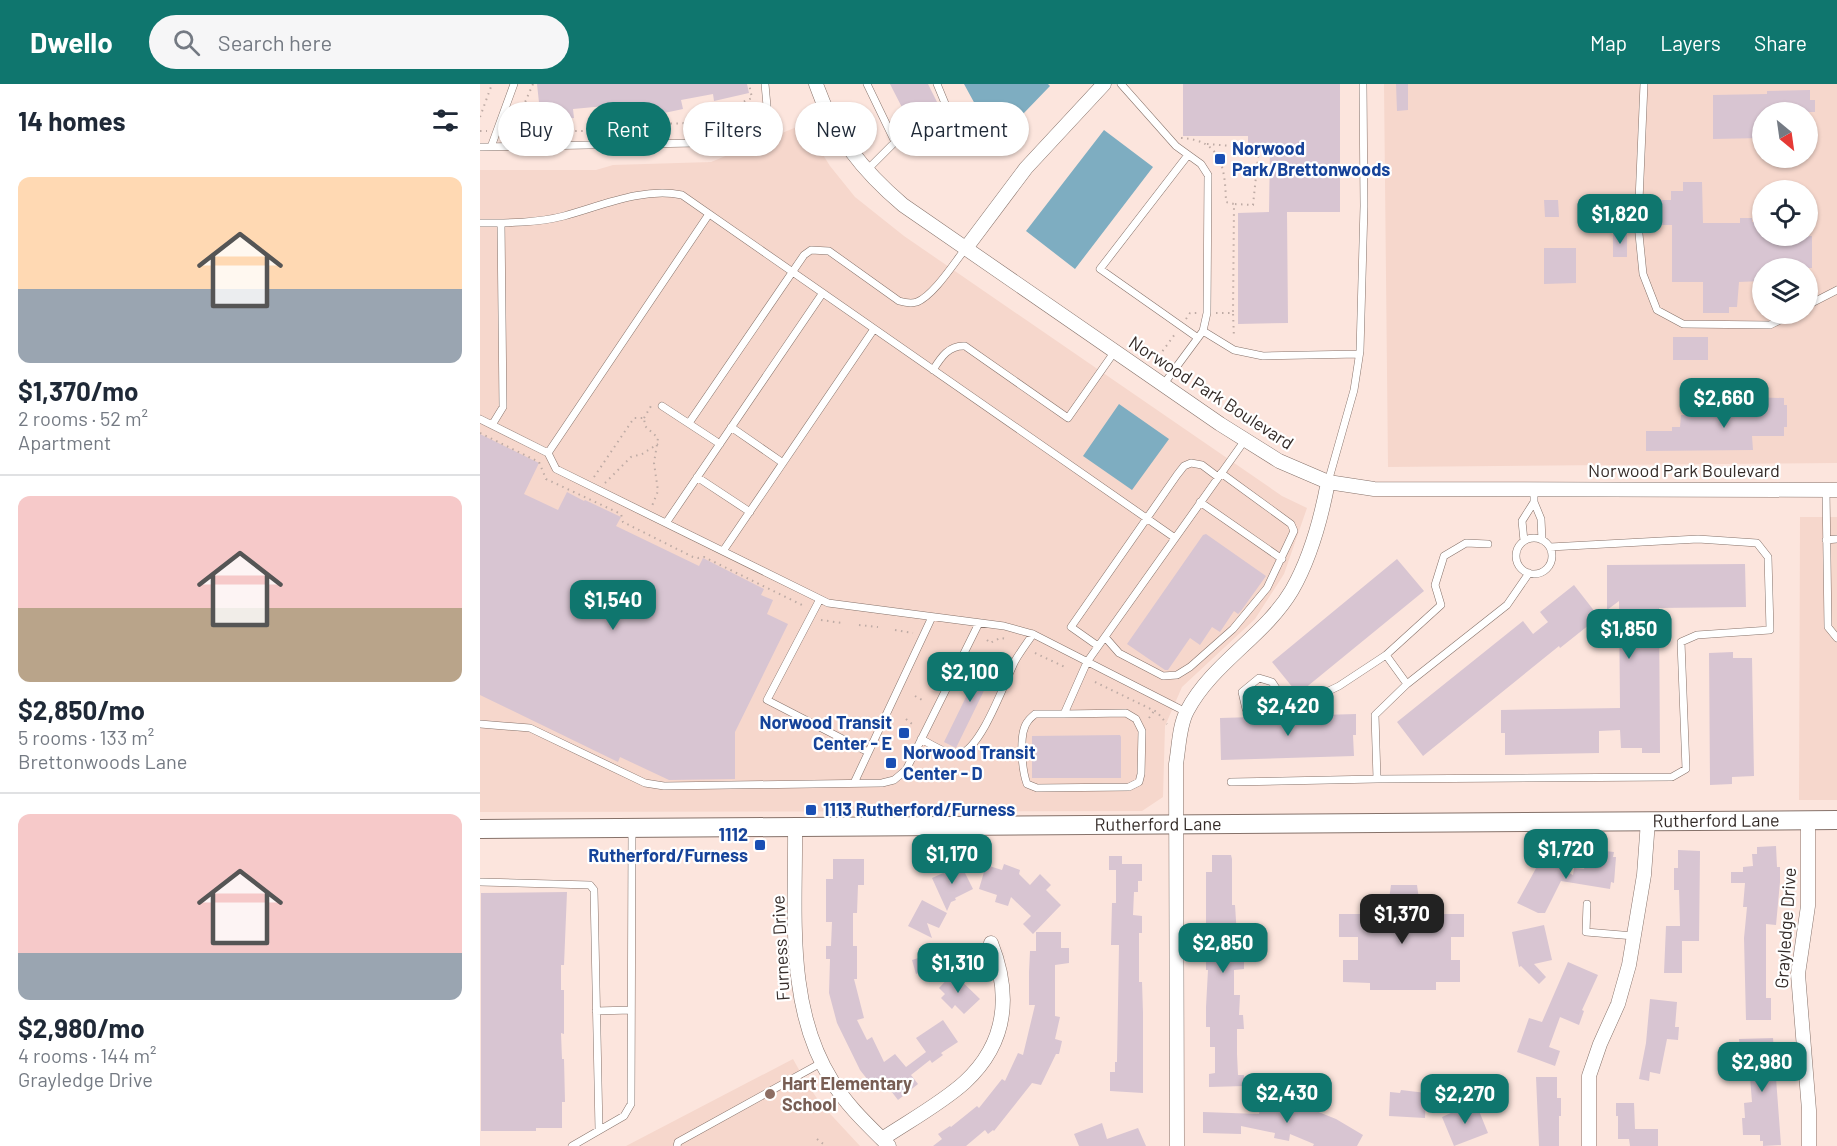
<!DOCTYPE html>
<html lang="en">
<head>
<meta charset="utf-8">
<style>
  :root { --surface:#fff; --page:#f6f6f7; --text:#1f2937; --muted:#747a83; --line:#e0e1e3; --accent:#0f766e }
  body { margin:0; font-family:Barlow,sans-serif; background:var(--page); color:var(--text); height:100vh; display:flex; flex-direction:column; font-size:22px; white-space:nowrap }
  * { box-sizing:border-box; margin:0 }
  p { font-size:20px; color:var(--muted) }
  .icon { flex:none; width:33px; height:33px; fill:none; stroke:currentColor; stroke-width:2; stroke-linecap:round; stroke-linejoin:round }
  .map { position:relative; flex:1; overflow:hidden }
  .panel { display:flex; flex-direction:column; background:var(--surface); width:480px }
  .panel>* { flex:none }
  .hud { position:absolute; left:18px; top:18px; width:570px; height:54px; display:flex; gap:12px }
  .needle { width:39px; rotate:151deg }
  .tools { position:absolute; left:1272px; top:18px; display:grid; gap:12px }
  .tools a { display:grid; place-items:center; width:66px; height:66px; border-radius:50%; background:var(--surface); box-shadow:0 2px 4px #0004; font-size:30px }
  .price { position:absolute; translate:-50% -51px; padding:0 14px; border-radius:12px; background:var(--accent); color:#fff; font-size:20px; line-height:39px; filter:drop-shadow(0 2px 3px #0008) }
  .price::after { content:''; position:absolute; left:50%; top:36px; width:18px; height:14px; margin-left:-9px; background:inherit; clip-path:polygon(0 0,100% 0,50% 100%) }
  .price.selected { background:#222; color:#fff }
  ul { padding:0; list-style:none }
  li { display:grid; align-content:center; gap:12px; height:318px; padding:0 18px }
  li+li { border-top:2px solid var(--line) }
  li span { display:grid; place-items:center; height:186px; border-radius:12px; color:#555 }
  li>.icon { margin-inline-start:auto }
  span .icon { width:108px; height:108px; fill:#fffc; stroke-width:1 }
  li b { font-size:26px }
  h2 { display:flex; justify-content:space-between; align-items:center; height:72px; padding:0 18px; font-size:26px }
  .pill { padding:0 21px; border-radius:27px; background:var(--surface); box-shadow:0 2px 4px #0004; font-size:21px; line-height:54px }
  .pill.selected { background:var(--accent); color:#fff }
  header { display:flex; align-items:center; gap:36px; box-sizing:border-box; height:84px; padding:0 30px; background:var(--accent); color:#fff }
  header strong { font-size:28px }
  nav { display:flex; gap:33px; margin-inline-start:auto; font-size:21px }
  .search { width:420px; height:54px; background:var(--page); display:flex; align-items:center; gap:15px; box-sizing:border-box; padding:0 21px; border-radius:33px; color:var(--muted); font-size:22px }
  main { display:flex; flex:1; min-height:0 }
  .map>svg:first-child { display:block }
  .built { fill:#f6d7cc; fill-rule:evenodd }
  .water { fill:#7eadc1 }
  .building { fill:#d8c5d2 }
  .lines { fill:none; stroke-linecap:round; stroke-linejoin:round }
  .lane-casing { stroke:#86726a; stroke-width:8 }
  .street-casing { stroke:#86726a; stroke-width:15 }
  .secondary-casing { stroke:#86726a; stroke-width:20 }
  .path { stroke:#beaba5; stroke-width:2; stroke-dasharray:1.5 4.5; stroke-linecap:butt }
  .lane { stroke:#fff; stroke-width:7 }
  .street { stroke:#fff; stroke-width:14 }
  .secondary { stroke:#fff; stroke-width:18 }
  .transit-dot { fill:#1a4fb4; stroke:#fff; stroke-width:2 }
  .education-dot { fill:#8d6e63; stroke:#fff; stroke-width:2 }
  .labels { text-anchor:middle; stroke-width:4.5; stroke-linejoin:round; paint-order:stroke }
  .transit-label { font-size:18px; font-weight:bold; fill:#164399; stroke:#fff; text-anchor:start }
  .street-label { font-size:18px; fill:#342b28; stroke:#fff }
  .education-label { font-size:18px; font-weight:bold; fill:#785e54; stroke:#fff; text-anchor:start }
</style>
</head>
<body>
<header>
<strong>Dwello</strong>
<div class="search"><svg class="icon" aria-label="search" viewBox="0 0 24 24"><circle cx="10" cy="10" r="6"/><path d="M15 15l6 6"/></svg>Search here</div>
<nav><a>Map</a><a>Layers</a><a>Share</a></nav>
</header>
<main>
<section class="panel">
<h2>14 homes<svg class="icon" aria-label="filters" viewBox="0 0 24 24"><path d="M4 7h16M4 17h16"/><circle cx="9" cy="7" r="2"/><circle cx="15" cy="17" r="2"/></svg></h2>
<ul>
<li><span style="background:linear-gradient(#ffd9b3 60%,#9aa5b1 0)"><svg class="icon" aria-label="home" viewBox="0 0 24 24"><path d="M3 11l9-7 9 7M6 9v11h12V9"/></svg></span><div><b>$1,370/mo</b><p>2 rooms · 52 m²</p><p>Apartment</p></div></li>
<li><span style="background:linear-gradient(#f6c9c9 60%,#b9a48a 0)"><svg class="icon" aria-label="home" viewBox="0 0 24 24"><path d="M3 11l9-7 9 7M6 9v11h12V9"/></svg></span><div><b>$2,850/mo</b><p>5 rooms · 133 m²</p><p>Brettonwoods Lane</p></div></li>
<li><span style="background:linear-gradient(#f6c9c9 75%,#9aa5b1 0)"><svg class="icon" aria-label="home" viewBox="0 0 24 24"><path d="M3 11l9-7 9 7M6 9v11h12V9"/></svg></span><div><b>$2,980/mo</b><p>4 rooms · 144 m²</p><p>Grayledge Drive</p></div></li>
</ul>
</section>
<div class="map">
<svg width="1357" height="1062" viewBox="0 0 1357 1062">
  <rect width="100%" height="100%" fill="#fce5dd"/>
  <!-- built -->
  <path class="built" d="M 904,0 L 1357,0 L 1357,379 L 908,383 ZM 1282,28 L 1328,28 L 1328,74 L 1282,74 ZM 1282,106 L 1328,106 L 1328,152 L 1282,152 ZM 1282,184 L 1328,184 L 1328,230 L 1282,230 Z
    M 324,40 L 350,82 L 375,113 L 424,152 L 802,412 L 827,424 L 804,490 L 775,535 L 702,603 L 685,642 L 683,713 L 662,727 L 0,728 L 0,86 L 116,86 L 133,81 L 231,78 Z
    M 1320,433 L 1357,433 L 1357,716 L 1319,716 Z
    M 313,975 L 327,1000 L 341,1020 L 380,1062 L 146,1062 Z"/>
  <!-- water -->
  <path class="water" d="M 484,0 L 568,0 L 570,2 L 517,57 L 495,44 L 496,22 Z
    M 624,46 L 673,83 L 595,185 L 546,147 Z
    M 639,320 L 689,355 L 652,406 L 603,372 Z"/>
  <!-- building -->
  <path class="building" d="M 57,0 L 267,0 L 269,9 L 234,17 L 233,10 L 201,16 L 203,25 L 170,32 L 168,25 L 126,29 L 125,22 L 93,25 L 94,34 L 61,37 Z
    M 410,0 L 448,0 L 461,26 L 431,41 Z
    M 703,0 L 860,0 L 860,128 L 807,128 L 808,239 L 758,240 L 758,129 L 789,128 L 790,62 L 768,60 L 768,52 L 703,52 Z
    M 916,0 L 928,0 L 928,26 L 917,27 Z
    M 1330,6 L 1330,16 L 1335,16 L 1335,28 L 1282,28 L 1282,54 L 1233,55 L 1233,11 L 1287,10 L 1287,7 Z
    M 1203,98 L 1222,98 L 1223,139 L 1260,139 L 1260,134 L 1272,134 L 1272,138 L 1282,138 L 1282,152 L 1332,152 L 1332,184 L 1282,184 L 1282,197 L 1259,198 L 1257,223 L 1249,223 L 1249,229 L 1223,229 L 1223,198 L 1192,198 L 1192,141 L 1168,141 L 1168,116 L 1191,116 L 1191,107 L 1203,107 Z
    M 1064,116 L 1078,116 L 1079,133 L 1065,133 Z
    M 1133,148 L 1147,148 L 1147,173 L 1133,173 Z
    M 1064,164 L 1096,164 L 1096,199 L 1064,200 Z
    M 1193,253 L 1228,253 L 1228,276 L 1193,276 Z
    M 1265,313 L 1304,314 L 1304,321 L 1307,321 L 1307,343 L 1304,343 L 1304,352 L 1272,352 L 1273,366 L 1166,367 L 1166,347 L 1192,347 L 1192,343 L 1200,343 L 1201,331 L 1266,330 Z
    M 0,350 L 59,379 L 44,410 L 78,426 L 87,408 L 104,417 L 105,416 L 141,433 L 136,442 L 219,482 L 223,474 L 284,505 L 281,511 L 293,516 L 287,530 L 308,540 L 255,648 L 255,695 L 189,696 L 140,673 L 138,678 L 0,611 Z
    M 726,450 L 786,492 L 761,527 L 758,530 L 754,527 L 740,548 L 732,543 L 720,561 L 710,554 L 688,586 L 685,586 L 647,560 L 723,451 Z
    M 917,475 L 944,507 L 818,610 L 792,578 Z
    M 1265,480 L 1266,523 L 1179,524 L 1180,669 L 1162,669 L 1162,664 L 1141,664 L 1140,646 L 1119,647 L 1119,669 L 1025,671 L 1025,649 L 1021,649 L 1021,626 L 1140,624 L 1139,517 L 1127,526 L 1127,481 Z
    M 1094,501 L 1119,533 L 1080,564 L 1079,562 L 943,672 L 917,638 L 1043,537 L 1053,550 L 1068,538 L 1060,528 Z
    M 1253,568 L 1253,574 L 1272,574 L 1274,692 L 1252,693 L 1252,700 L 1230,701 L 1229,569 Z
    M 505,574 L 517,580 L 476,664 L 464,658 Z
    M 876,630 L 876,651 L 873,651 L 874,672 L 741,676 L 740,634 Z
    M 640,651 L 641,653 L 641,694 L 552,694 L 552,652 Z
    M 1296,762 L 1297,783 L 1300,783 L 1300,798 L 1296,841 L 1286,840 L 1286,914 L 1291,914 L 1291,936 L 1266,936 L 1264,854 L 1267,823 L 1263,823 L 1265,799 L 1251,799 L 1251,788 L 1263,788 L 1263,783 L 1273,782 L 1272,770 L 1277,770 L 1277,763 Z
    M 1116,766 L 1134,768 L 1133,773 L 1136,773 L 1134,799 L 1131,798 L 1130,805 L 1081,797 L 1065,829 L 1058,829 L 1037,819 L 1061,775 L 1093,791 L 1094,784 L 1104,785 L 1105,782 L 1114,783 Z
    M 1198,766 L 1220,767 L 1219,857 L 1202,857 L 1202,889 L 1184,889 L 1186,842 L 1200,842 L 1199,806 L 1194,806 L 1194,784 L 1198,784 Z
    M 732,771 L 751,771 L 752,775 L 752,821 L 755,821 L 758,868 L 764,869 L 764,885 L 754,886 L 754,911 L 760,911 L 759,931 L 763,931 L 764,945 L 757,945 L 757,970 L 758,991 L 764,991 L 765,1002 L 729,1003 L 729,990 L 735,989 L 735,963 L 730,963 L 730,943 L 726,943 L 726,923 L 728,886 L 726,886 L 726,872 L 733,873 L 733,846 L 726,846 L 726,788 L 732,788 Z
    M 629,772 L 642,772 L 642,780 L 662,780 L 662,797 L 658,797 L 658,808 L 654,808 L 653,831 L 662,832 L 662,849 L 659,849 L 659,898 L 662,898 L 663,929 L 663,1009 L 630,1007 L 630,988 L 635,988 L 635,978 L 637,978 L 639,861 L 631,861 L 632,819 L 636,819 L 636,786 L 629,786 Z
    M 353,775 L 384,775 L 384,801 L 378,801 L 377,829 L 373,829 L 373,862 L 377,862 L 377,895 L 374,895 L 384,934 L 377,936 L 387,956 L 392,953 L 404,978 L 415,970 L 426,983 L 446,968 L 436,954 L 463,936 L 478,958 L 461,969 L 463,971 L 452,979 L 450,976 L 431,991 L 438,1000 L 418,1016 L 404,998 L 395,1005 L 380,986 L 357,939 L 349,909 L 350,875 L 346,875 L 346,862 L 351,862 L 352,838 L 346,838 L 346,795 L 353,795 Z
    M 524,780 L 540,786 L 539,790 L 550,801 L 560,790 L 571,801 L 566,806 L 581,821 L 553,850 L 543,840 L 551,832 L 531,813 L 528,822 L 515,818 L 517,811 L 499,805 L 506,781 L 522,786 Z
    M 481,781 L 493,805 L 475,814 L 476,816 L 471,818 L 467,827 L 452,794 Z
    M 911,801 L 937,801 L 941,830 L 984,830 L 984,853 L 971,853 L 971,876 L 980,876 L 980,898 L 956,898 L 956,906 L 890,906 L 890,899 L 863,898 L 863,876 L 878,876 L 878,853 L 859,853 L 859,830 L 907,830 Z
    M 87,808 L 84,881 L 81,881 L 81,906 L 84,906 L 84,950 L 81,949 L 82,975 L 84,975 L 85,1018 L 82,1018 L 82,1044 L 56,1044 L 56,1047 L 1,1047 L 1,809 Z
    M 442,816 L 467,829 L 459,844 L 447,839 L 452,854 L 428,842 Z
    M 1064,841 L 1072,876 L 1054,880 L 1066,893 L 1059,900 L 1041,882 L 1039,883 L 1032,848 Z
    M 556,848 L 581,848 L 581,864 L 589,864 L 589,879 L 575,881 L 575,932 L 580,933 L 575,955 L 582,957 L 579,970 L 576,970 L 561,1001 L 552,999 L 514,1047 L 513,1046 L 508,1050 L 505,1046 L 486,1062 L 453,1062 L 462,1055 L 458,1050 L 470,1042 L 471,1043 L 497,1022 L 499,1024 L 522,995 L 525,997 L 538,969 L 543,971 L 555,921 L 549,921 L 549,888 L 550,867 L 556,867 Z
    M 464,866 L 469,881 L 436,890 L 432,876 Z
    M 1088,878 L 1118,891 L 1102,926 L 1104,927 L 1099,941 L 1080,933 L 1069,963 L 1080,967 L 1075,982 L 1037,968 L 1049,934 L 1062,938 Z
    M 473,889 L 500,915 L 484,930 L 475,921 L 472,925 L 461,914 L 465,910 L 459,904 Z
    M 1170,915 L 1197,918 L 1195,943 L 1199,943 L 1198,956 L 1187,955 L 1180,990 L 1170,988 L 1169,997 L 1159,995 L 1166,959 Z
    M 1293,954 L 1301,1061 L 1283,1062 L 1283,1057 L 1280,1057 L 1280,1051 L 1263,1051 L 1262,1034 L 1265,1034 L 1264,1019 L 1272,1018 L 1270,993 L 1275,993 L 1275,968 L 1260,969 L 1259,955 Z
    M 1056,993 L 1077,993 L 1077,1014 L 1081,1014 L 1081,1032 L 1079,1032 L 1079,1062 L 1059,1062 Z
    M 921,1006 L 946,1009 L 945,1034 L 909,1032 L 910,1008 L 920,1009 Z
    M 816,1008 L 834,1011 L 831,1025 L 856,1035 L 883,1051 L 877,1062 L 833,1062 L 834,1060 L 810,1050 L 809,1057 L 794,1054 L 795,1049 L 761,1042 L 761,1050 L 723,1049 L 723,1028 L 779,1030 L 780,1023 L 785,1024 L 787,1017 L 813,1023 Z
    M 1136,1019 L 1154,1019 L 1155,1045 L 1178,1045 L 1178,1062 L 1150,1062 L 1149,1055 L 1138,1055 L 1138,1032 L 1136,1032 Z
    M 989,1021 L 990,1025 L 997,1022 L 1008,1049 L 974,1062 L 962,1033 Z
    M 622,1039 L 627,1055 L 658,1044 L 666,1062 L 599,1062 L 594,1050 Z"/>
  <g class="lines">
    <!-- lane casing -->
    <g class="lane-casing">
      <path id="lane" d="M 387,0 L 415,58 L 469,29 L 457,0
        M 641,0 L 696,62 L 721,80 L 728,91 L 727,229 L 723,247 L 683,301
        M 1164,0 L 1158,140 L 1163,190 L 1177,226 L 1203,240 L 1290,241 L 1312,230
        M 0,63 L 216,59 L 268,38 L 287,22 L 285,0
        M 11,63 L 34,0
        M 708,71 L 620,185 L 718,254
        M 387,86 L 415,58
        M 0,139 C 28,139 57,139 84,132 C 121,122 163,103 202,111 L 695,454
        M 1328,221 L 1357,206
        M 723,247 L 754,266 L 783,272 L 879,270
        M 453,286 C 461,273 469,261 485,262 L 588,334 L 635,267
        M 182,322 L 240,360
        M 0,335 L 68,369 L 76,385 L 348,519 L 524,542 L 553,550 L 706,628
        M 209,339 L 324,171 L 331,166 L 349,167 L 419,217 C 426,219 431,220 437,218 C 454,211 474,179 486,164
        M 12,341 L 23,323 L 21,139
        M 251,343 L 303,379
        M 68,369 L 229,130
        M 217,393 L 270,428
        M 848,398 L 874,306 L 880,267 L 884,122 L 883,0
        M 1054,405 L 1054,418 L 1061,435 L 1062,456
        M 1346,406 L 1348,543 L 1357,554
        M 720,418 L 802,475
        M 186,439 L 342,210
        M1036 472a18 18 0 1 1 36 0a18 18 0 1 1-36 0Z
        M 1346,456 L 1357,455
        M 1044,457 L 1042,437 L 1054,418
        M 243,467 L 394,245
        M 340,515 L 287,616 L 388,668
        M 625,553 L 639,569 L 683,592 L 697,591 L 710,583 L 753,545 L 787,504 L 814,447 L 811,440 L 741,389
        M 618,562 L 591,543 L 697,391 L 704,382 L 711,379 L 722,381 L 738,393
        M 927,600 L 906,571 L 961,521 L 955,501 L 964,472 L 986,459 L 1008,460
        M 806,619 L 792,598 L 779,594 L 762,608 L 766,625 L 830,616 L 859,602 L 906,571
        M 584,630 L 555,630 C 553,632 550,634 548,637 C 538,649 542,686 547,700 L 557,704 L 649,703 L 659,698 L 661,690 L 662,647 L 656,635 L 646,629 L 584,630 L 607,578 L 765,356
        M 0,640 L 50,644 L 165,699 L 184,702 L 402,699 L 414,696 L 426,686 L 499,539
        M 441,655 C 451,660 468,672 479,670 C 501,666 525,597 535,577 C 540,568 547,559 553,550
        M 897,695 L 1192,693 L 1206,685 L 1201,558 L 1217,551 L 1290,546 L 1288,473 L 1277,459 L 1218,455 L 1070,463
        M 751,698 L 897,695 L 895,631 L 927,600 L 1027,521 L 1049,489
        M 374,699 L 452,533
        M 0,798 L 110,801 L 114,806 L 119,1046
        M 1107,820 L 1106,848 L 1154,852
        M 116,927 L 151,926
        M 92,1062 L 144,1032 L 151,1020 L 152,744
        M 197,1062 L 198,1058 L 341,979"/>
    </g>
    <!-- street casing -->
    <g class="street-casing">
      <path id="street" d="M 336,0 C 353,50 383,87 423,121 L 740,340 L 799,377 L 848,398 L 894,405 L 1357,406
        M 486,164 L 546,84 L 624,0
        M 1328,736 L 1328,822 L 1318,890 L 1329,1026 L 1329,1062
        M 315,743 C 316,829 305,922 352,997 C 367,1022 389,1042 409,1062
        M 402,1055 C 429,1037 462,1019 485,998 C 528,958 531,910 511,859
        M 697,1062 L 696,680 C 699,663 699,642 707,627 C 732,579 785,552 812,506 C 831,473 841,435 848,398
        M 1109,1062 L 1109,992 L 1120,960 L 1138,920 L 1149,881 L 1164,791 L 1168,737"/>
    </g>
    <!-- secondary casing -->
    <g class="secondary-casing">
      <g id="secondary">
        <path id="s1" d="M 0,745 L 1357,736"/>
      </g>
    </g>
    <!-- path -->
    <path class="path" d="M 53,0 L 40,30 L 38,48 L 103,47 L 126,41 L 216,39 L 272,14 L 269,0
      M 0,33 L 12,0
      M 0,47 L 7,47
      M 29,48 L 38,48
      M 701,54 C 742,56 745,84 746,118 L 754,120 L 753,229
      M 727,60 L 779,64 L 773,121 L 754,120
      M 736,229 L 753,229 L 754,254
      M 706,235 L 710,229 L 717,229
      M 679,272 L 695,250
      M 164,334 L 171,322
      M 0,349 L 59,378 L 66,395 L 141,430 L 143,438 L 213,473 L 218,474 L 224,473 L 322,521 L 325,524
      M 114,393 L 154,334 L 164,334 L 165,342 L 178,354 L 174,379 L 178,407 L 172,422
      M 125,399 L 151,373 L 162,370 L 178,360
      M 341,536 L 362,539
      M 379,541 L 398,543
      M 415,546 L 433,549
      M 507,556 L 510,559 L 520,554 L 528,555
      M 555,569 L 587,584
      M 452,578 L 458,582
      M 615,598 L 677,628 L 687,640
      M 435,612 L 442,616
      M 669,634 L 674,627
      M 426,635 L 432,640
      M 337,1055 L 346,1062"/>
    <!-- lane -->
    <use href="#lane" class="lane"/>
    <!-- street -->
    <use href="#street" class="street"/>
    <!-- secondary -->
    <use href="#secondary" class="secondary"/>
  </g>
  <!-- markers -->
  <g class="transit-dot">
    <rect x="734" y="69" width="12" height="12" rx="3"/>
    <rect x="418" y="643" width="12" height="12" rx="3"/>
    <rect x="405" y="673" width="12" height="12" rx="3"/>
    <rect x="325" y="720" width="12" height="12" rx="3"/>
    <rect x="274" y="755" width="12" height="12" rx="3"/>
  </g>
  <circle class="education-dot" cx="290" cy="1010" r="6"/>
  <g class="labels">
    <!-- transit labels -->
    <g class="transit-label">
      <text x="752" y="71">Norwood<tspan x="752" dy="21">Park/Brettonwoods</tspan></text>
      <text x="412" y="645" text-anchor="end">Norwood Transit<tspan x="412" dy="21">Center - E</tspan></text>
      <text x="423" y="675">Norwood Transit<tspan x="423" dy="21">Center - D</tspan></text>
      <text x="343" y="732">1113 Rutherford/Furness</text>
      <text x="268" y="757" text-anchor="end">1112<tspan x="268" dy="21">Rutherford/Furness</tspan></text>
    </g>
    <!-- street labels -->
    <g class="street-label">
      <text transform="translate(731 309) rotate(33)" y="6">Norwood Park Boulevard</text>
      <text x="1204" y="393">Norwood Park Boulevard</text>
      <text dy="6" stroke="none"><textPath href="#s1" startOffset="1236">Rutherford Lane</textPath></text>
      <text dy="6" stroke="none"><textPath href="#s1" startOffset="678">Rutherford Lane</textPath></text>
      <text transform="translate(1306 844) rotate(-86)" y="6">Grayledge Drive</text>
      <text transform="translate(301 864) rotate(-93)" y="6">Furness Drive</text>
    </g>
    <!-- education labels -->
    <g class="education-label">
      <text x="302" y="1006">Hart Elementary<tspan x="302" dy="21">School</tspan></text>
    </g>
  </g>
</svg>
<div class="tools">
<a><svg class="needle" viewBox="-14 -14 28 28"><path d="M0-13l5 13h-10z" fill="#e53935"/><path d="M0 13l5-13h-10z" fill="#747a83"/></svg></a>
<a><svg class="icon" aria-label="locate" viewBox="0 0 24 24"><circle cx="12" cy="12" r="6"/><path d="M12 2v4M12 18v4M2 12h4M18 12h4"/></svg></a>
<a><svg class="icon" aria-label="layers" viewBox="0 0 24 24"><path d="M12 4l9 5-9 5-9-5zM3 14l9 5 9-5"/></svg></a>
</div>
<b class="price" style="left:1140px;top:161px">$1,820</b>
<b class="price" style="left:1244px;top:345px">$2,660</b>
<b class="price" style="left:133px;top:547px">$1,540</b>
<b class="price" style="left:1149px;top:576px">$1,850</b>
<b class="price" style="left:490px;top:619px">$2,100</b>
<b class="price" style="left:808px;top:653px">$2,420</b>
<b class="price" style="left:1086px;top:796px">$1,720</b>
<b class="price" style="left:472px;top:801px">$1,170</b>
<b class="price selected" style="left:922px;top:861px">$1,370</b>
<b class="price" style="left:743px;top:890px">$2,850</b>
<b class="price" style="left:478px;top:910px">$1,310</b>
<b class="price" style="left:1282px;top:1009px">$2,980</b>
<b class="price" style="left:807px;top:1040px">$2,430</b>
<b class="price" style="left:985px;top:1041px">$2,270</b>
<div class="hud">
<a class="pill">Buy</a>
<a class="pill selected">Rent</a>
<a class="pill">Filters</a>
<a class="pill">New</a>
<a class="pill">Apartment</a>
</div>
</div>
</main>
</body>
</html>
